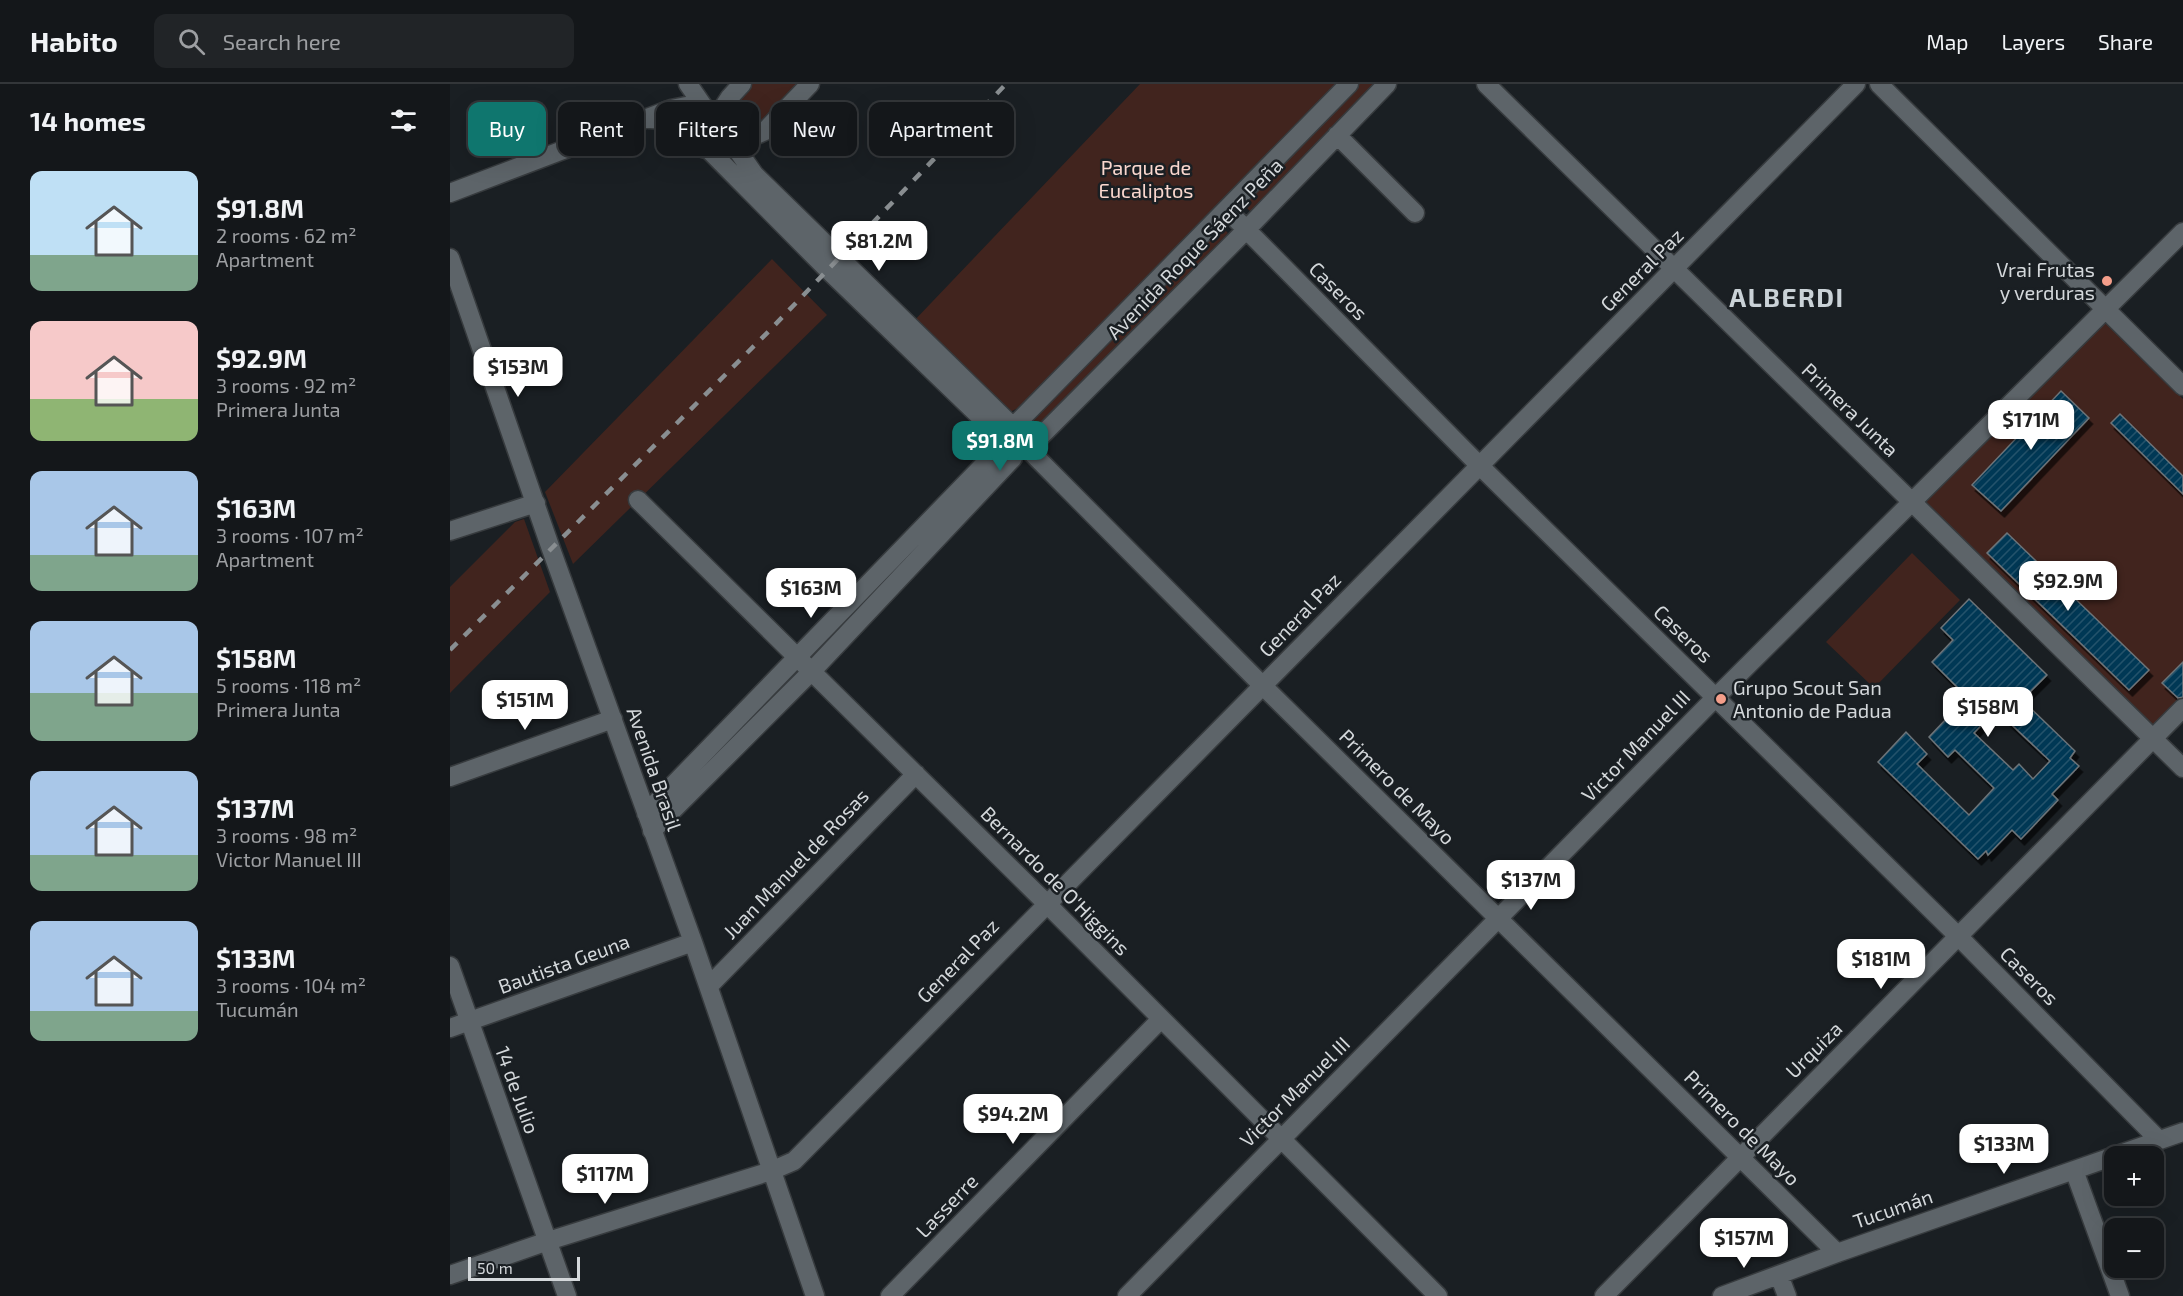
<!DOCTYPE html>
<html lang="en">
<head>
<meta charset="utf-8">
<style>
  :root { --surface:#14171a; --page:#212427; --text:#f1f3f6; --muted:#9d9fa2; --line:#333639; --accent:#0f766e }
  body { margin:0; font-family:"Exo 2",sans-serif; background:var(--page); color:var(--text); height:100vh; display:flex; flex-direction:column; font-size:22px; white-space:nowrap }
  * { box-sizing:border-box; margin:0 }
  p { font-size:20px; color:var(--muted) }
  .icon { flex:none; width:33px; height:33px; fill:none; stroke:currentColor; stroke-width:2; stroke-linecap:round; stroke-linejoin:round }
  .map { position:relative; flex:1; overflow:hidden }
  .panel { display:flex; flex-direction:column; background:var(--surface); width:450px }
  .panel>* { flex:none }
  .guide { position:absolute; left:18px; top:18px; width:570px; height:54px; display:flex; gap:12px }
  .controls { position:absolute; left:1654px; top:1062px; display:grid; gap:12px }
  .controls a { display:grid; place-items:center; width:60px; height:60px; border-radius:12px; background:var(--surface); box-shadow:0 6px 24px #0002,0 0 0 2px var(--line); font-size:30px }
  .scale { position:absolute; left:18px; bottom:15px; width:112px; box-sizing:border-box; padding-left:6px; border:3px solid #d4d8db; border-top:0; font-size:16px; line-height:21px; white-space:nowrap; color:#d4d8db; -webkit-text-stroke:4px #1a1f23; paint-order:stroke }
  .price { position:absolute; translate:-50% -51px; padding:0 14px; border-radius:12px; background:#fff; color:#222; font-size:20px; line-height:39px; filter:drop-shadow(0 2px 3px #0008) }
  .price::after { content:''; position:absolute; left:50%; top:36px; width:18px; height:14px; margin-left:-9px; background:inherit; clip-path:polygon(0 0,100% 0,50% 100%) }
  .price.on { background:var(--accent); color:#fff }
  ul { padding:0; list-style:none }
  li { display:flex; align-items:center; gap:18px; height:150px; padding:0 30px }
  li span { display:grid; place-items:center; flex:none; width:168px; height:120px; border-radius:12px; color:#555 }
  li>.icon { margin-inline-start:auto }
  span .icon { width:72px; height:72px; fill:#fffc; stroke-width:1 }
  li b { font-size:26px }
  h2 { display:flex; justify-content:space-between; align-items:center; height:72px; padding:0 30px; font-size:26px }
  .pill { padding:0 21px; border-radius:12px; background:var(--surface); box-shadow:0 6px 24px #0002,0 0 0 2px var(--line); font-size:21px; line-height:54px }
  .pill.on { background:var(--accent); color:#fff }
  header { display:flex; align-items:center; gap:36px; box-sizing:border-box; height:84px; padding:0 30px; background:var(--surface); border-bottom:2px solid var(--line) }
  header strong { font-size:28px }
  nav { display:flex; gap:33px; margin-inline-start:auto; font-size:21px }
  .search { width:420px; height:54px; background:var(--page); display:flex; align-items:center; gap:15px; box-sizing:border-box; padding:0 21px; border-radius:12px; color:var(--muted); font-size:22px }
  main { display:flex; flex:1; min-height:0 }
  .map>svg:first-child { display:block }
  .green { fill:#41241e }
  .building { fill:url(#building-hatch); stroke:#6d7479; stroke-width:1.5; fill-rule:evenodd; filter:url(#shadow) }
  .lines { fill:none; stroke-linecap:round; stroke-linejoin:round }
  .minor-casing { stroke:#373b3e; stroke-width:21 }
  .minor { stroke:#5d6469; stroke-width:18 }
  .rail { stroke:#898e91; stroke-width:4.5; stroke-dasharray:10 10; stroke-linecap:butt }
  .poi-dot { fill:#f49e8a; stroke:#1a1f23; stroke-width:2 }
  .labels { text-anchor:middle; stroke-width:5; stroke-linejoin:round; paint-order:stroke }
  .park-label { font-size:20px; fill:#fad7ce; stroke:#1a1f23 }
  .street-label { font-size:20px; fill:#d4d8db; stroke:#1a1f23 }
  .poi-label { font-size:20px; fill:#d4d8db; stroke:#1a1f23; text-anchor:end }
  .district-label { font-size:26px; font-weight:bold; letter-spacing:1.5px; fill:#cad2d7; stroke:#1a1f23 }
</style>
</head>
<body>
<header>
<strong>Habito</strong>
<div class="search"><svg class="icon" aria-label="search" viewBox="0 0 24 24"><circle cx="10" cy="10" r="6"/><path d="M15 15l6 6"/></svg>Search here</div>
<nav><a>Map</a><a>Layers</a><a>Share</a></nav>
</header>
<main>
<section class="panel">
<h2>14 homes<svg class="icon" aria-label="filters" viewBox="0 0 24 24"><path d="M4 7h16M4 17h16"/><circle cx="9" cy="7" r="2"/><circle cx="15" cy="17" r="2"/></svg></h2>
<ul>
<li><span style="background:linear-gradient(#bfe0f5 70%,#7fa58c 0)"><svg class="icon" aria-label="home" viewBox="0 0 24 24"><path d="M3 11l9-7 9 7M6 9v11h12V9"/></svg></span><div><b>$91.8M</b><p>2 rooms · 62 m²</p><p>Apartment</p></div></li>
<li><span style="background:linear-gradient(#f6c9c9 65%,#8fb573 0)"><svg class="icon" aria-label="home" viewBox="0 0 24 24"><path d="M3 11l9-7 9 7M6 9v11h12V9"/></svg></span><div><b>$92.9M</b><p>3 rooms · 92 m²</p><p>Primera Junta</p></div></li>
<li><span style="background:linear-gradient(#a9c7e8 70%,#7fa58c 0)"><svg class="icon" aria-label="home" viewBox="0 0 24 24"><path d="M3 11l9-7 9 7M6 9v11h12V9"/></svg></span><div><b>$163M</b><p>3 rooms · 107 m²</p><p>Apartment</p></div></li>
<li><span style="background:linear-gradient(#a9c7e8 60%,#7fa58c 0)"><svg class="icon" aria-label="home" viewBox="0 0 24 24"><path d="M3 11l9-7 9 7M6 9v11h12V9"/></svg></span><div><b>$158M</b><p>5 rooms · 118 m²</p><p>Primera Junta</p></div></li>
<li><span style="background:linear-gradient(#a9c7e8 70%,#7fa58c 0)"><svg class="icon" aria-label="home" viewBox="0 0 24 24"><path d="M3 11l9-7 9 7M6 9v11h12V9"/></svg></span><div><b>$137M</b><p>3 rooms · 98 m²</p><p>Victor Manuel III</p></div></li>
<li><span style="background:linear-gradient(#a9c7e8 75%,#7fa58c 0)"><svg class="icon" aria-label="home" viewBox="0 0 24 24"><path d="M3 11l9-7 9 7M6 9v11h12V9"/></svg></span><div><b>$133M</b><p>3 rooms · 104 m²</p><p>Tucumán</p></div></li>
</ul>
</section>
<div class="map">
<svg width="1733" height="1212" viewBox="0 0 1733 1212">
  <defs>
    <pattern id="building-hatch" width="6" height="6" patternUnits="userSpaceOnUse" patternTransform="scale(1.5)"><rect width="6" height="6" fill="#003754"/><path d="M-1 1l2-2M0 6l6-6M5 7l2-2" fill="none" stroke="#24536c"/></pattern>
    <filter id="shadow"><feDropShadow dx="3.5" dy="6" stdDeviation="0" flood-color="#0009"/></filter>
  </defs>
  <rect width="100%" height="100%" fill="#1a1f23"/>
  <!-- green -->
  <path class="green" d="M 301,0 L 351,0 L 308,44 L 293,48 C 272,26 284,18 301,0 Z
    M 690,0 L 888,0 L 574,321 L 560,328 L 461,240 Z
    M 903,0 L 924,0 L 801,128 L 789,116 Z
    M 768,139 L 778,149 L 589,348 L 577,336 Z
    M 322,175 L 377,231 L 123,480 L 95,408 Z
    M 1654,237 L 1733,315 L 1733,612 L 1703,642 L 1476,418 Z
    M 74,435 L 100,508 L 0,609 L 0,503 L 65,438 Z
    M 1462,469 L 1510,516 L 1424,604 L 1376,558 Z
    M 343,588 L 345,590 L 237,701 L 235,699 Z"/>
  <!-- building -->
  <path class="building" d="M 1611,307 L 1639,334 L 1551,427 L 1522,401 Z
    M 1670,330 L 1733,392 L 1733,410 L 1661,339 Z
    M 1557,449 L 1699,586 L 1679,606 L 1537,469 Z
    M 1519,515 L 1597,591 L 1572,616 L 1625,667 L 1620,674 L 1629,682 L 1602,710 L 1608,716 L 1571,755 L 1562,746 L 1538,771 L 1536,767 L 1528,775 L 1428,678 L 1456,648 L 1477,670 L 1467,680 L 1519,731 L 1544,704 L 1505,666 L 1498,673 L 1479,653 L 1517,613 L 1482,578 L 1503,556 L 1491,544 ZM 1546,626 L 1600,677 L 1583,695 L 1569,680 L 1563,686 L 1524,649 Z
    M 1733,578 L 1733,613 L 1728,614 L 1712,599 Z"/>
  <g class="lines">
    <!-- minor casing -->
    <g class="minor-casing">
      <path id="minor" d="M 238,0 L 256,26
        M 1036,0 L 1733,684
        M 1429,0 L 1733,302
        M242 47a19 19 0 1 1 38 0a19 19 0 1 1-38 0Z
        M 269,30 L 280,13 L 292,0
        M 199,35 C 221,36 230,36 244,55
        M 887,51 L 965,129
        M 279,52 L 302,53 L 315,47 L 360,0
        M 279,54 L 304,90 L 559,339
        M 259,66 L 378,186 L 549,351
        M 0,109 L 221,25 L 236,22 L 263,28
        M 777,126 L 1029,381 L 1509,853 L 1709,1056
        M 0,174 L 101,465 L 243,858 L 365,1212
        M 568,338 L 899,0
        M 583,360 L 796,146 L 937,0
        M 580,367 L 813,602 L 1387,1169
        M 188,416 L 596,819 L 988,1212
        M 0,447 L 86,419
        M 0,693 L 163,635
        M 196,729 L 550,364
        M 202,747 L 362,587 L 563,374
        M 0,882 L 117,1212
        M 259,902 L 466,690
        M 0,944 L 243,858
        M 1624,1086 L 1670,1212
        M 0,1191 L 98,1157 L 321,1087 L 344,1077 L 1406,0
        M 1329,1191 L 1337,1212
        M 440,1212 L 711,935
        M 677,1212 L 1266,613 L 1733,148
        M 1154,1212 L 1733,624
        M 1272,1212 L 1387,1169 L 1733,1048"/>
    </g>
    <!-- minor -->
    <use href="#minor" class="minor"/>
    <!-- rail -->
    <path class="rail" d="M 0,566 L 319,247 L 556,0"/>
  </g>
  <!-- markers -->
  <g class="poi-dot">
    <circle cx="1657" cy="197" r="6"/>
    <circle cx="1271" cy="615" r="6"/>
  </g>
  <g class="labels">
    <!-- park labels -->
    <g class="park-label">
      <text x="696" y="91">Parque de<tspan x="696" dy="23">Eucaliptos</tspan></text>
    </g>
    <!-- street labels -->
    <g class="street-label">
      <text transform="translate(745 165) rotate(-46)" y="7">Avenida Roque Sáenz Peña</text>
      <text transform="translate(1192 186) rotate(-45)" y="7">General Paz</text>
      <text transform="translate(888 207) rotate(45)" y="7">Caseros</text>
      <text transform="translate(1400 326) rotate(44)" y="7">Primera Junta</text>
      <text transform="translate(850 531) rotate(-46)" y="7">General Paz</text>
      <text transform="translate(1233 550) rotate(44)" y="7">Caseros</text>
      <text transform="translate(1186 662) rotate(-46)" y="7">Victor Manuel III</text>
      <text transform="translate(204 685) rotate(71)" y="7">Avenida Brasil</text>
      <text transform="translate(947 703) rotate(45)" y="7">Primero de Mayo</text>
      <text transform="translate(346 780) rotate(-46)" y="7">Juan Manuel de Rosas</text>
      <text transform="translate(605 797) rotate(45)" y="7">Bernardo de O'Higgins</text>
      <text transform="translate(508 877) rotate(-46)" y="7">General Paz</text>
      <text transform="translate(114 880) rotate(-20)" y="7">Bautista Geuna</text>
      <text transform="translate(1579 892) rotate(45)" y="7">Caseros</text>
      <text transform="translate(1364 966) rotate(-45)" y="7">Urquiza</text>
      <text transform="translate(67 1006) rotate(70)" y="7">14 de Julio</text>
      <text transform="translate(845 1008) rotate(-45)" y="7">Victor Manuel III</text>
      <text transform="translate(1292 1044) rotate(45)" y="7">Primero de Mayo</text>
      <text transform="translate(497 1122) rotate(-46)" y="7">Lasserre</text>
      <text transform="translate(1443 1125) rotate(-19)" y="7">Tucumán</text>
    </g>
    <!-- poi labels -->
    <g class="poi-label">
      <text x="1645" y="193">Vrai Frutas<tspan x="1645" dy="23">y verduras</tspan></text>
      <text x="1283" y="611" text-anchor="start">Grupo Scout San<tspan x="1283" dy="23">Antonio de Padua</tspan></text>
    </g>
    <!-- district labels -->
    <g class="district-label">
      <text x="1337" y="223">ALBERDI</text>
    </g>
  </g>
</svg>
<div class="controls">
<a>+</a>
<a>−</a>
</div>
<div class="scale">50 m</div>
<b class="price" style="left:429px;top:188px">$81.2M</b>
<b class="price" style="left:68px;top:314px">$153M</b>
<b class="price" style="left:1581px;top:367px">$171M</b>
<b class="price on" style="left:550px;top:388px">$91.8M</b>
<b class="price" style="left:1618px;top:528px">$92.9M</b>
<b class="price" style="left:361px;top:535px">$163M</b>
<b class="price" style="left:75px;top:647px">$151M</b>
<b class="price" style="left:1538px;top:654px">$158M</b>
<b class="price" style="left:1081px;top:827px">$137M</b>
<b class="price" style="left:1431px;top:906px">$181M</b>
<b class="price" style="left:563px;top:1061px">$94.2M</b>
<b class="price" style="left:1554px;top:1091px">$133M</b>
<b class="price" style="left:155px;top:1121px">$117M</b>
<b class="price" style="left:1294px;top:1185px">$157M</b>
<div class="guide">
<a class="pill on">Buy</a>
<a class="pill">Rent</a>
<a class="pill">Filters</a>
<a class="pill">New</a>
<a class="pill">Apartment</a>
</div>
</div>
</main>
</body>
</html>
